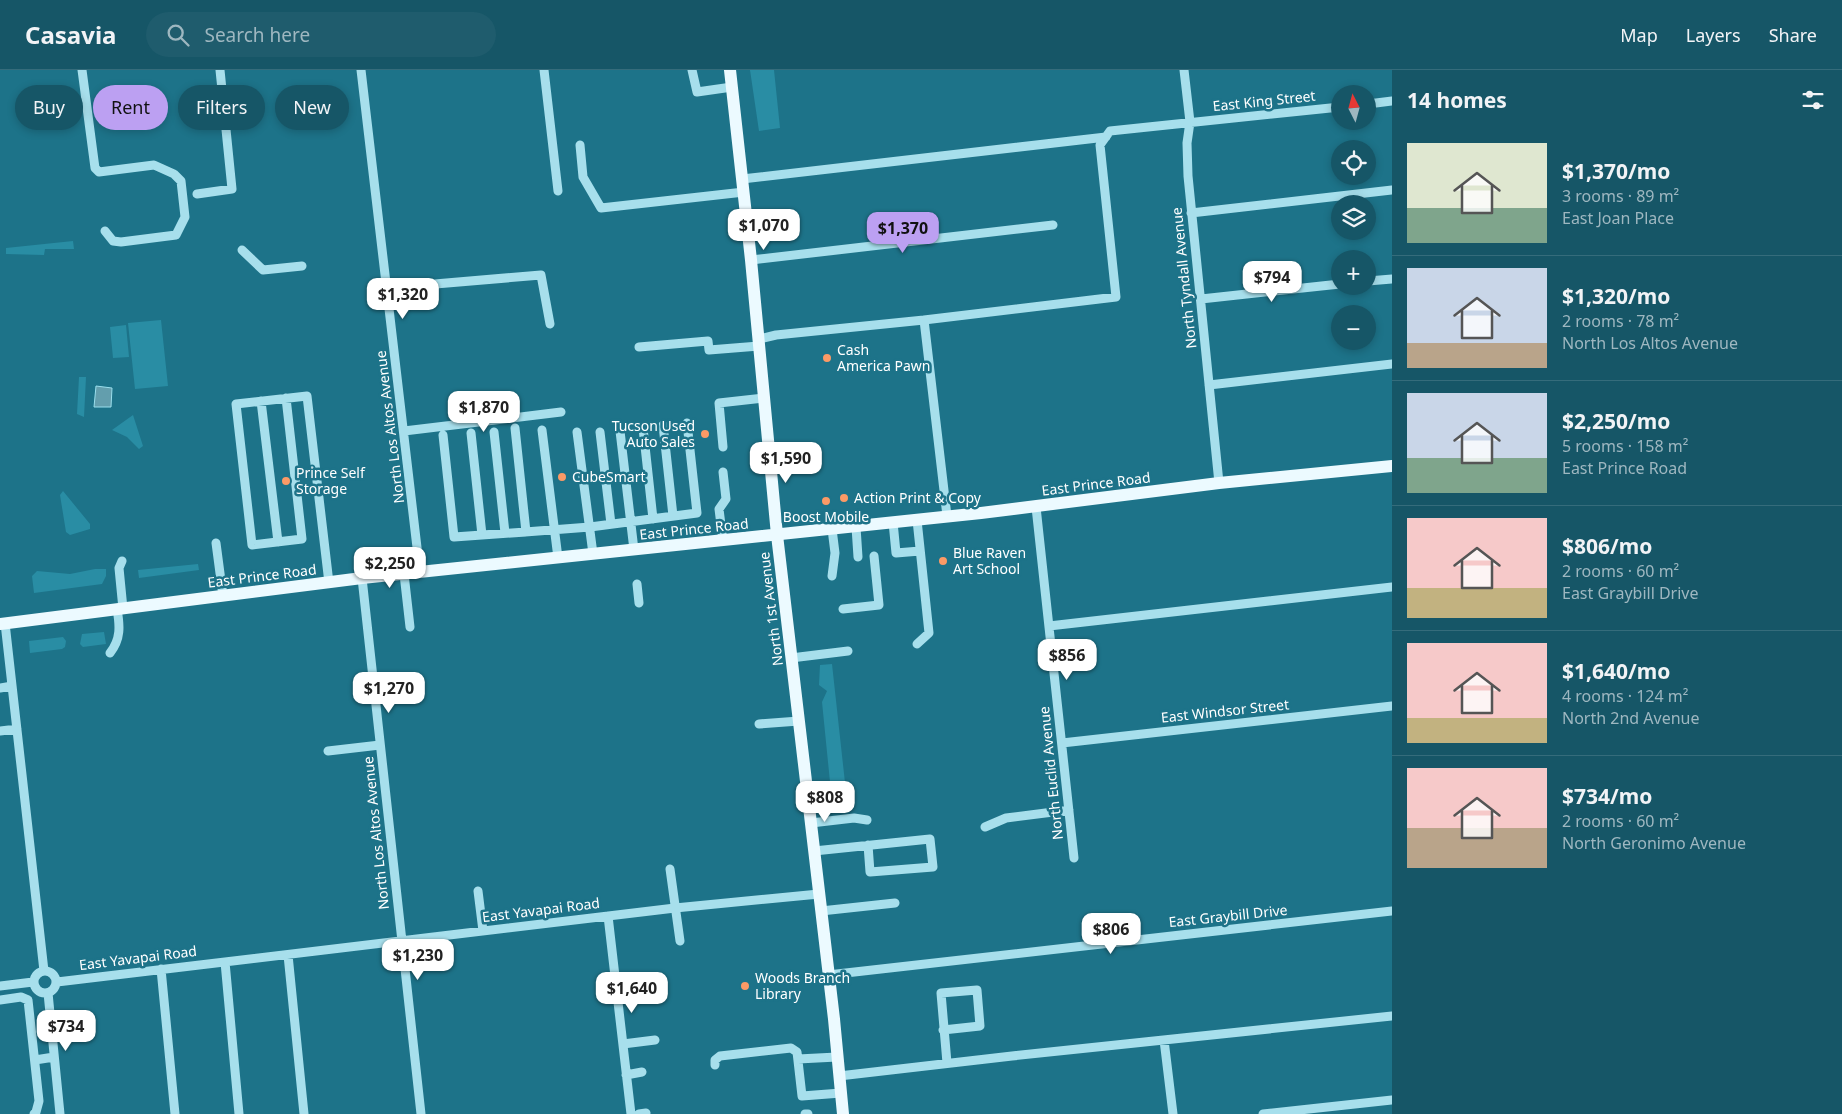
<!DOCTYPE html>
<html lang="en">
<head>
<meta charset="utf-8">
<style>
  :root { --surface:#165667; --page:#1f5c6d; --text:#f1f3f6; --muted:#9eb7c0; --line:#356c7b; --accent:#bca0f2 }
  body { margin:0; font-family:"Noto Sans",sans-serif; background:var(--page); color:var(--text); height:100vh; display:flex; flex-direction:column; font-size:19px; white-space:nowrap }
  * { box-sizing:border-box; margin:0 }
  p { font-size:16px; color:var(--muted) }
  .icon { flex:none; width:28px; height:28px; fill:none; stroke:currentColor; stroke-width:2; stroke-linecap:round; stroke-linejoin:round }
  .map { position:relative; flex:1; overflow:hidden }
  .details { display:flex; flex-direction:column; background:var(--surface); width:450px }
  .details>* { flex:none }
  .top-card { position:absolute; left:15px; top:15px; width:475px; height:45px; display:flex; gap:10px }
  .needle { width:32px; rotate:354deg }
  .tools { position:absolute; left:1331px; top:15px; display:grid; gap:10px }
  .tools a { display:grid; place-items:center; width:45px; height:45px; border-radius:50%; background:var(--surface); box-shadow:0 2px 8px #0003; font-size:25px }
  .price { position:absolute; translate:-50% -42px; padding:0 11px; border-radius:10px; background:#fff; color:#222; font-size:16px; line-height:32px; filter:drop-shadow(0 1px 2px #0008) }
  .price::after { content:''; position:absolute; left:50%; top:30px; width:15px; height:11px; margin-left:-8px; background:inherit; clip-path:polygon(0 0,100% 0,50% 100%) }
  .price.current { background:var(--accent); color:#111 }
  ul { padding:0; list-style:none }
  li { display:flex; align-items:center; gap:15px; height:125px; padding:0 15px }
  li+li { border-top:1px solid var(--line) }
  li span { display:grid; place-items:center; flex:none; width:140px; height:100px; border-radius:0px; color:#555 }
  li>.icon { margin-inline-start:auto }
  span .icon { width:60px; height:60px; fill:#fffc; stroke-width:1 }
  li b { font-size:21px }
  h2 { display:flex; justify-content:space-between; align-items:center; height:60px; padding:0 15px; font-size:21px }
  .chip { padding:0 18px; border-radius:22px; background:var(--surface); box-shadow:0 2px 8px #0003; font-size:18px; line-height:45px }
  .chip.current { background:var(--accent); color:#111 }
  header { display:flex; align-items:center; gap:30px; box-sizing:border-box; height:70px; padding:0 25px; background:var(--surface); border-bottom:1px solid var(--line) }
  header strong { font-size:24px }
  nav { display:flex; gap:28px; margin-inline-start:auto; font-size:18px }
  .search { width:350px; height:45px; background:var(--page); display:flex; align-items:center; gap:12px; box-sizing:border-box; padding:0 18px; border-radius:28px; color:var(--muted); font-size:19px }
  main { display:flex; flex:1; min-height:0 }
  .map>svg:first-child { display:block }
  .green { fill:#298da4 }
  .water { fill:#639ead; stroke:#9bdfed }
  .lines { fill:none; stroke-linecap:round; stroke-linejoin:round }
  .minor { stroke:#a7dfec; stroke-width:9 }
  .major { stroke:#ecfaff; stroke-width:12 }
  .poi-dot { fill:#fb9a66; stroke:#1d7389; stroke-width:2 }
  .labels { text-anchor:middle; stroke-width:5; stroke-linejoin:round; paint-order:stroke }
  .street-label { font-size:14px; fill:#fff; stroke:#1d7389 }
  .poi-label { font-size:14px; fill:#fff; stroke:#1d7389; text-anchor:start }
</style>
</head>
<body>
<header>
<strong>Casavia</strong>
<div class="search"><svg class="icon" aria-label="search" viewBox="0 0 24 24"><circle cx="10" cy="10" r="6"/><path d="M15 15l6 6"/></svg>Search here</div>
<nav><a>Map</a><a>Layers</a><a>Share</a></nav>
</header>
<main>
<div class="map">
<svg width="1392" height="1044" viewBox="0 0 1392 1044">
  <rect width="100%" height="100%" fill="#1d7389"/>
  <!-- green -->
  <path class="green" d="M 750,0 L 774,0 L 780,58 L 759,61 Z
    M 73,171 L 74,179 L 45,179 L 44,185 L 6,184 L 6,178 Z
    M 161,250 L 168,316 L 135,319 L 128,253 Z
    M 126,255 L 129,287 L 113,288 L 110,257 Z
    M 79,307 L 86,307 L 84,347 L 77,344 Z
    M 133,345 L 143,376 L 139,379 L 127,367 L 112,360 Z
    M 63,421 L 90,454 L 90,459 L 70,465 L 66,462 L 60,425 Z
    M 198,494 L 199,500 L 139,508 L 138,500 Z
    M 95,499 L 106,499 L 106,506 L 102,514 L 34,523 L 32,506 L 37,501 L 70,504 Z
    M 104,562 L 106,574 L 83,577 L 80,574 L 82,564 Z
    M 63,567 L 66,571 L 65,577 L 62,579 L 30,583 L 29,571 Z
    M 832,594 L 847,731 L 832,732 L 822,632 L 827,621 L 819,615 L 820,595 Z"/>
  <!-- water -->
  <path class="water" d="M 96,316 L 112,318 L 111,337 L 94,337 Z"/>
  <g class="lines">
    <!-- minor -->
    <path class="minor" d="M 82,0 L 95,98 L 99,102 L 154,95 L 174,104 L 181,111 L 185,147 L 176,165 L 121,172 L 113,171 L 105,161
      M 361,0 L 420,503
      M 544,0 L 558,121
      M 692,0 L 697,22 L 732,17
      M 1184,0 L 1190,52 L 1187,73 L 1188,106 L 1219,413
      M 1368,34 L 1392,31
      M 580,75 L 583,107 L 601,138 L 744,122
      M 742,109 L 1106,67
      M 197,124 L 232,119 L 220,0
      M 1191,143 L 1392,120
      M 242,180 L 263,200 L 302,196
      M 751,190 L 1053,155
      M 1368,211 L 1392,209
      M 388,218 L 541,205 L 550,254
      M 1201,229 L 1340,214
      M 924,250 L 1116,227 L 1100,75 L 1110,61 L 1340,37
      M 759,269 L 776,265 L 924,250 L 947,446
      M 639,277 L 708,271 L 709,280 L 759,276
      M 1209,315 L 1392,294
      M 286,328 L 302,469 L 252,475 L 236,334 L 307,326 L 329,513
      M 261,331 L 278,472
      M 663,355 L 673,446
      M 643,358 L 653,449
      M 542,360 L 558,488
      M 404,361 L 561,342
      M 620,361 L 634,480
      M 494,362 L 505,463
      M 577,362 L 593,484
      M 600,362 L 611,454
      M 471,363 L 482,465
      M 443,365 L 454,467 L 526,462 L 515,358
      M 723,377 L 719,333 L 764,328
      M 723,402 L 726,429 L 719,439 L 723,471
      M 1036,437 L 1074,788
      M 917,450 L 929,563 L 917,574
      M 893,452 L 896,483 L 920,481
      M 856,457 L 858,487
      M 525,462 L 590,457 L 697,443 L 687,353
      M 216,473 L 223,526
      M 122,491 L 119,498 L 123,539
      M 404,504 L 410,557
      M 832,506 L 835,483 L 832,459
      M 362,508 L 421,1044
      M 637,514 L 639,533
      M 843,539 L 879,535 L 874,486
      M 5,553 L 44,901
      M 1049,556 L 1392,517
      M 110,583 C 121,569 120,556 117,539
      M 791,588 L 848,581
      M 0,618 L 12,616
      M 759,654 L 799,651
      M 0,661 L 17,659
      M 1062,673 L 1392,636
      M 328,681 L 380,675
      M 811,753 L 854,748 L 867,750
      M 985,757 L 1006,748 L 1069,740
      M 814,781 L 930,769 L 933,797 L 870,802 L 868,775
      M 670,799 L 680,871
      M 478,821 L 483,861
      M 821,841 L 895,833
      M 608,846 L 631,1044
      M 288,885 L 304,1044
      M 225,892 L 239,1044
      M 161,899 L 175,1044
      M34 912a11 11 0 1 1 22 0a11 11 0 1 1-22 0Z
      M 828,905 L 1392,841
      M 57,912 L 675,838 L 819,824
      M 0,916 L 33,912
      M 48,923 L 60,1044
      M 0,930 L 21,927 L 28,930 L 39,1031 L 36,1042 L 34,1044
      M 943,960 L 980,956 L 977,920 L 941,923 L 947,993
      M 1164,970 L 1173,1044
      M 623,974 L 655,970
      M 798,989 L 837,987
      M 35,990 L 54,987
      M 715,995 L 715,990 L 720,986 L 791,978 L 797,982 L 802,1026 L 841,1023
      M 626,1005 L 642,1002
      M 839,1006 L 1012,986 L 1392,946
      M 639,1044 L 646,1043
      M 805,1044 L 808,1044
      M 1263,1044 L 1392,1030"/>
    <!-- major -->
    <path class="major" d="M 730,0 L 751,190 L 777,465 L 834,949 L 843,1044
      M 0,554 L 362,508 L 981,443 L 1219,413 L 1392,396"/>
  </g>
  <!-- markers -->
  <g class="poi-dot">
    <circle cx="827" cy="288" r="5"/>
    <circle cx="705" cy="364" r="5"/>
    <circle cx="562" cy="407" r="5"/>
    <circle cx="286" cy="411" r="5"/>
    <circle cx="844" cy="428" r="5"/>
    <circle cx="826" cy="431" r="5"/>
    <circle cx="943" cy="491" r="5"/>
    <circle cx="745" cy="916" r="5"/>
  </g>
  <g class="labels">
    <!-- street labels -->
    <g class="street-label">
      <text transform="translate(1264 31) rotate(-6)" y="5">East King Street</text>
      <text transform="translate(1184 208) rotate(-96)" y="5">North Tyndall Avenue</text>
      <text transform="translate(390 357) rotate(-97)" y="5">North Los Altos Avenue</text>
      <text transform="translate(1096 414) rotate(-7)" y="5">East Prince Road</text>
      <text transform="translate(694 459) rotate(-6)" y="5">East Prince Road</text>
      <text transform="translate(262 506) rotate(-7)" y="5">East Prince Road</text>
      <text transform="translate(771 539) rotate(-97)" y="5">North 1st Avenue</text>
      <text transform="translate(1225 641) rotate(-6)" y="5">East Windsor Street</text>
      <text transform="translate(1051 703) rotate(-96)" y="5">North Euclid Avenue</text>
      <text transform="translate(376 763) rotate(-96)" y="5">North Los Altos Avenue</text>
      <text transform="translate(541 840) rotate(-7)" y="5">East Yavapai Road</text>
      <text transform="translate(1228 846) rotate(-6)" y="5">East Graybill Drive</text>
      <text transform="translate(138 888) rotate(-7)" y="5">East Yavapai Road</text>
    </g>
    <!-- poi labels -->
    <g class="poi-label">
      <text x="837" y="285">Cash<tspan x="837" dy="16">America Pawn</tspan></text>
      <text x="695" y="361" text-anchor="end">Tucson Used<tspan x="695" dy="16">Auto Sales</tspan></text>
      <text x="296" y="408">Prince Self<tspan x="296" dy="16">Storage</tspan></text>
      <text x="572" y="412">CubeSmart</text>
      <text x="854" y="433">Action Print &amp; Copy</text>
      <text x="826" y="452" text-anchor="middle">Boost Mobile</text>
      <text x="953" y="488">Blue Raven<tspan x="953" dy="16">Art School</tspan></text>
      <text x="755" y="913">Woods Branch<tspan x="755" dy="16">Library</tspan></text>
    </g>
  </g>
</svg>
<div class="tools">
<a><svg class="needle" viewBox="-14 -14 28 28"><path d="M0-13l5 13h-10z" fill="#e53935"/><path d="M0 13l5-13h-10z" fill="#9eb7c0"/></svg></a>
<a><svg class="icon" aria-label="locate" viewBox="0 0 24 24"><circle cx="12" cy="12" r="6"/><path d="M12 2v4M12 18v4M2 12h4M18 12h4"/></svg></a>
<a><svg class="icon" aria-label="layers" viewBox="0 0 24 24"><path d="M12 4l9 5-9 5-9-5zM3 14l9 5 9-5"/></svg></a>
<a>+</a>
<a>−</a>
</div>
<b class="price" style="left:764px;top:181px">$1,070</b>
<b class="price current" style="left:903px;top:184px">$1,370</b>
<b class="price" style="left:1272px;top:233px">$794</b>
<b class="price" style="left:403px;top:250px">$1,320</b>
<b class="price" style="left:484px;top:363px">$1,870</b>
<b class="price" style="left:786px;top:414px">$1,590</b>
<b class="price" style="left:390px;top:519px">$2,250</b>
<b class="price" style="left:1067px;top:611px">$856</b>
<b class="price" style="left:389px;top:644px">$1,270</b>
<b class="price" style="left:825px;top:753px">$808</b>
<b class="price" style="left:1111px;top:885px">$806</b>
<b class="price" style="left:418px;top:911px">$1,230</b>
<b class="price" style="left:632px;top:944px">$1,640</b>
<b class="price" style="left:66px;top:982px">$734</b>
<div class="top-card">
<a class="chip">Buy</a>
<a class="chip current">Rent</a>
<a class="chip">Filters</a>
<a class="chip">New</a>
</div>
</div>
<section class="details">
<h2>14 homes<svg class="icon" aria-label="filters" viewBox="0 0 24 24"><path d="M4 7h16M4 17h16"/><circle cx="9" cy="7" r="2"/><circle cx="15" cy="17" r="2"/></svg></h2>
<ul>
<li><span style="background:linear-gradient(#dfe7d0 65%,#7fa58c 0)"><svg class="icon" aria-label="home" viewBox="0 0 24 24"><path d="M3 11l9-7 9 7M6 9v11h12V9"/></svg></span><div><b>$1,370/mo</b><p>3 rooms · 89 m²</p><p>East Joan Place</p></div></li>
<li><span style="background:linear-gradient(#c9d6e8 75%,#b9a48a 0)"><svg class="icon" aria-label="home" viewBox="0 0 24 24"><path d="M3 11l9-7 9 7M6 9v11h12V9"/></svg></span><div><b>$1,320/mo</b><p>2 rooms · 78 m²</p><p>North Los Altos Avenue</p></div></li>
<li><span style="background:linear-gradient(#c9d6e8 65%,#7fa58c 0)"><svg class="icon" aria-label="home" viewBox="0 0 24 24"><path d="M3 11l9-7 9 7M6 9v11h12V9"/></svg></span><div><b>$2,250/mo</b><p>5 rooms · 158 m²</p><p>East Prince Road</p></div></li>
<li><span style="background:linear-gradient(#f6c9c9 70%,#c2b280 0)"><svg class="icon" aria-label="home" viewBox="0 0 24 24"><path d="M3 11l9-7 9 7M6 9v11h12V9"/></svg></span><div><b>$806/mo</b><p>2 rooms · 60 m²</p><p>East Graybill Drive</p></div></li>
<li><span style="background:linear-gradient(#f6c9c9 75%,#c2b280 0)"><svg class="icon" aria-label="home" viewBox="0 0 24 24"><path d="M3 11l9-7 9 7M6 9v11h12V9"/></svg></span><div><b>$1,640/mo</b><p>4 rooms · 124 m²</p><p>North 2nd Avenue</p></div></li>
<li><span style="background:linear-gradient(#f6c9c9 60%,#b9a48a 0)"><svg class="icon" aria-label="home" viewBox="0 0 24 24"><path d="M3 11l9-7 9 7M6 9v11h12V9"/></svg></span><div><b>$734/mo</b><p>2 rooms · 60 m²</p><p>North Geronimo Avenue</p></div></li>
</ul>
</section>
</main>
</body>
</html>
